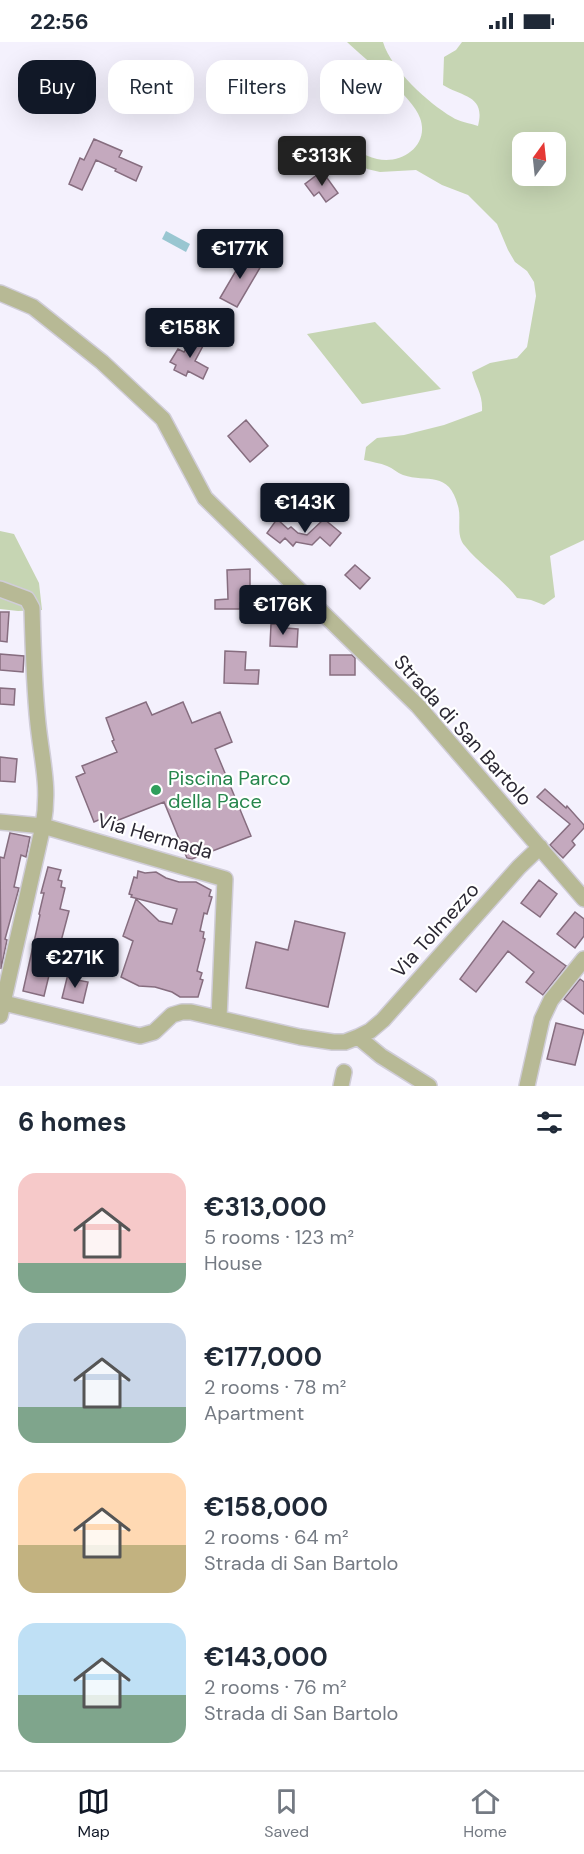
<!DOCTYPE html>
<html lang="en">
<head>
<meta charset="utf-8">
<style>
  :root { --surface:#fff; --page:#f2f2f3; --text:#1f2937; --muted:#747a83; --line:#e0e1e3; --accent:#111827 }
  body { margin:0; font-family:"DM Sans",sans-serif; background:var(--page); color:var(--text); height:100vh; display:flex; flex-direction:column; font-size:22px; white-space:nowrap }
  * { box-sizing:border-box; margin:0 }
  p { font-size:20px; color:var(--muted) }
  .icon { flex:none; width:33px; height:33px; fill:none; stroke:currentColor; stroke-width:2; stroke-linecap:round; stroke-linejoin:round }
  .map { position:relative; height:1044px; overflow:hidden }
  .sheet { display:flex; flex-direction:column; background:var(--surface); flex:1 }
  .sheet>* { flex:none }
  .top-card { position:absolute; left:18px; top:18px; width:549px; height:54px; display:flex; gap:12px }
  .needle { width:39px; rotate:15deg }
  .tools { position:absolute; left:512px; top:90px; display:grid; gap:12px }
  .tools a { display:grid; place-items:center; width:54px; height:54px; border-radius:12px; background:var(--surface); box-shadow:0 6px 24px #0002; font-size:30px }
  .price { position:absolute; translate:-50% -51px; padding:0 14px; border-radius:6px; background:var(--accent); color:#fff; font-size:20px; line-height:39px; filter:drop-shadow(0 2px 3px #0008) }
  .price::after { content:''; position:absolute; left:50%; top:36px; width:18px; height:14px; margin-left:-9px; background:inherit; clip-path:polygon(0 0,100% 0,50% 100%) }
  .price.selected { background:#222; color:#fff }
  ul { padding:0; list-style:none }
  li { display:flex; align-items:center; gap:18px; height:150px; padding:0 18px }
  li span { display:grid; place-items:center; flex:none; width:168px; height:120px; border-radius:18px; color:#555 }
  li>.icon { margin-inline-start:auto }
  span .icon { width:72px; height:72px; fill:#fffc; stroke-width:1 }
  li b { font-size:26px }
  h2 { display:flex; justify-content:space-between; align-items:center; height:72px; padding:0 18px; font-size:26px }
  .pill { padding:0 21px; border-radius:18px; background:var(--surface); box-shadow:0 6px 24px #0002; font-size:21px; line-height:54px }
  .pill.selected { background:var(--accent); color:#fff }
  .status { display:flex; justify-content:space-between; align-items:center; height:42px; padding:0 30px; background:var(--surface); direction:ltr }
  .status svg { height:16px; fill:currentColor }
  .menu { display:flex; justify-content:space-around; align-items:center; height:84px; border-top:2px solid var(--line); background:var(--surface); font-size:16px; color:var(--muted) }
  .menu a { display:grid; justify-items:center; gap:3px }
  .menu .selected { color:var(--accent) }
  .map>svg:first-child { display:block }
  .green { fill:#c6d5b3; fill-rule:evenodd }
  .water { fill:#99c6d1 }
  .building { fill:#c4a9be; stroke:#866d7f; stroke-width:1.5 }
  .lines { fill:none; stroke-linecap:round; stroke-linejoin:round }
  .minor-casing { stroke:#d0cdd8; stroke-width:18 }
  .minor { stroke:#b7b995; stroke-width:15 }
  .leisure-dot { fill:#2e9e5b; stroke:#fff; stroke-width:2 }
  .labels { text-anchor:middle; stroke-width:4.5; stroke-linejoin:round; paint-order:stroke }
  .street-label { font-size:20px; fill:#2a2732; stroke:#fff }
  .leisure-label { font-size:20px; fill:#27864d; stroke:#fff; text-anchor:start }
</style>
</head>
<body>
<div class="status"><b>22:56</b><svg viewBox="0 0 49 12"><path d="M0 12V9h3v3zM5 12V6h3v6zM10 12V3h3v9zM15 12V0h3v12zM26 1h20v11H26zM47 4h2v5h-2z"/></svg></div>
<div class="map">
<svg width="584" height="1044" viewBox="0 0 584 1044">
  <rect width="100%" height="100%" fill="#f4f1fd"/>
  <!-- green -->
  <path class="green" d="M 347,0 L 383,0 C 391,27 428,61 452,75 C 459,80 470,81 478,84 C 486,53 462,55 443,43 L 444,15 L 456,8 L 462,0 L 584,0 L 584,498 L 550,514 L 555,555 L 544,563 L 531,558 L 517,556 C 502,536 480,523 465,504 C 455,493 462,477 458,464 C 449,428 427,441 403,433 C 397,431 393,426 387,424 C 380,421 372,420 364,418 L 366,405 L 377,396 L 404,393 L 444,383 L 482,369 C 483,352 476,346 472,330 L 490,321 L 517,316 L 527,305 L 536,254 L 534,240 L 527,229 L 515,220 L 508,208 L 497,182 L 468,153 L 442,143 L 416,128 L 380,130 L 367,127 L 338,101 L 342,96 C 353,105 363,114 377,117 C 402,123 430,103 420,76 C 413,55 364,16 347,0 ZM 522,100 L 555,100 L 555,134 L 522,134 Z
    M 375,280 L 441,347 L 362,362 L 307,292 Z
    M 0,489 L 14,492 L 39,541 L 42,568 L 18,569 L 0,567 Z"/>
  <!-- water -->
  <path class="water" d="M 166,189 L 190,202 L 186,210 L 162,197 Z"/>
  <!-- building -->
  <path class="building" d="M 94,97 L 122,109 L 119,115 L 142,125 L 136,139 L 115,129 L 116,127 L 96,118 L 82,148 L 69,142 L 80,116 L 84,118 Z
    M 322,129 L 338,151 L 326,160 L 319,150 L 314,154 L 305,142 Z
    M 239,211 L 261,224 L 237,265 L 220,256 L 237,227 L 232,224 Z
    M 193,294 L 205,300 L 195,319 L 208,326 L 203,337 L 188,329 L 186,334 L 174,328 L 176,323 L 170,320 L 178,307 L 184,310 Z
    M 246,378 L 268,404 L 250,420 L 228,394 Z
    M 277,477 L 288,487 L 291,485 L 298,491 L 307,493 L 324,477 L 341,491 L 330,504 L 320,495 L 312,503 L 296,500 L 293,504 L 285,496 L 280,501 L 267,491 Z
    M 355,523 L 370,536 L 360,547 L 345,533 Z
    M 250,527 L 250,561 L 240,561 L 240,567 L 215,567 L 215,558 L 228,557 L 227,528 Z
    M 0,570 L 9,570 L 7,600 L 0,599 Z
    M 271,582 L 287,582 L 286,586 L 298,587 L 297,605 L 270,604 Z
    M 225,609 L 246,610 L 245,628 L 259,628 L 258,642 L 224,641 Z
    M 0,612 L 24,614 L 23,630 L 0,628 Z
    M 330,613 L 352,613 L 355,616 L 355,633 L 330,633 Z
    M 0,646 L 15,647 L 14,663 L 0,662 Z
    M 146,660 L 152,673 L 183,660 L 192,681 L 220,670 L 232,700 L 215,707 L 251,794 L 192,817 L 187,816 L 164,760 L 106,783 L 103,776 L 94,780 L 76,735 L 85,731 L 82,724 L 117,710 L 112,699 L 114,698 L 106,676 Z
    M 0,715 L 17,717 L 15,740 L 0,739 Z
    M 545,747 L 566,766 L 567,764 L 584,783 L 584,786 L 572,799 L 575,803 L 563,816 L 550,803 L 570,782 L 537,755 Z
    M 10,791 L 30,795 L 26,815 L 21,813 L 14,845 L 19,846 L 5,897 L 7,898 L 1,927 L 0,815 L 4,816 Z
    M 48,825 L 61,828 L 58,838 L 62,839 L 61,845 L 65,846 L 60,867 L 69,869 L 55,922 L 52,921 L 44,954 L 23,949 L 40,873 L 39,872 L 44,851 L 41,851 Z
    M 138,829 L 145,831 L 156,830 L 166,836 L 179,840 L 196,840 L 211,848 L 209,854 L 212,855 L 207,872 L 204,871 L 200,889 L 204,890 L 203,896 L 205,897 L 197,929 L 202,931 L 200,937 L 203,938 L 198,955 L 180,955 L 172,950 L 155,945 L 139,944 L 121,935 L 133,899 L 123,894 L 136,857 L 159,879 L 172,882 L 177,867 L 131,855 L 132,853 L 129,852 L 134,835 L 137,836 Z
    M 539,838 L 557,852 L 540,875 L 521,861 Z
    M 575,870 L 584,877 L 584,894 L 575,906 L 557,892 Z
    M 295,879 L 345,891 L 328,965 L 246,946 L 256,900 L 288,908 Z
    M 503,879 L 566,924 L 543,953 L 526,940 L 534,930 L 508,909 L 476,950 L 460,937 Z
    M 68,932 L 78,934 L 77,938 L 88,940 L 83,961 L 62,956 Z
    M 580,937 L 584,940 L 584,972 L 564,957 Z
    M 556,981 L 584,988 L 575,1023 L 547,1017 Z"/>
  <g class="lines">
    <!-- minor casing -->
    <g class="minor-casing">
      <path id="minor" d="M 0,251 L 33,265 L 102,320 L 163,377 L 205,456 L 418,664 L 584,857
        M 0,547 L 27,557 L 32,566 C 33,605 34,644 38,682 C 42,720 50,745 43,784 L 0,974
        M 0,780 L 43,784 L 225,837 L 219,976
        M 0,960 L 140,994 L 154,990 L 172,973 L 182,970 L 191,970 L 300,995 L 333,1000 L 345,1000 L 358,995 L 370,989 L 383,978 L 519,825 L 540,805
        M 358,995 L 381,1014 L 429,1044
        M 341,1044 L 344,1030
        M 527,1044 L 542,977 L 551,958 L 584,917"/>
    </g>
    <!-- minor -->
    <use href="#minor" class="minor"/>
  </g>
  <!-- markers -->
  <circle class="leisure-dot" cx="156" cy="748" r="6"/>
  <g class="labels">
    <!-- street labels -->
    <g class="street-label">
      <text transform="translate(463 688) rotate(48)" y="7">Strada di San Bartolo</text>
      <text transform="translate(155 794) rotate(16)" y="7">Via Hermada</text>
      <text transform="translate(435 888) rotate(-48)" y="7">Via Tolmezzo</text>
    </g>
    <!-- leisure labels -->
    <g class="leisure-label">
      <text x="168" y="743">Piscina Parco<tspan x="168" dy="23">della Pace</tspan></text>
    </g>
  </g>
</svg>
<div class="tools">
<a><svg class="needle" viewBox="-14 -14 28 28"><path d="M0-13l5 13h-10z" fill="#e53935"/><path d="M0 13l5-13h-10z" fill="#747a83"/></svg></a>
</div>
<b class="price selected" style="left:322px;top:145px">€313K</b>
<b class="price" style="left:240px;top:238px">€177K</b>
<b class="price" style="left:190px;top:317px">€158K</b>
<b class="price" style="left:305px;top:492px">€143K</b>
<b class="price" style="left:283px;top:594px">€176K</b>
<b class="price" style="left:75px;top:947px">€271K</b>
<div class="top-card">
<a class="pill selected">Buy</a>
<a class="pill">Rent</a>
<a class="pill">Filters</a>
<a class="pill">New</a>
</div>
</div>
<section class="sheet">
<h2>6 homes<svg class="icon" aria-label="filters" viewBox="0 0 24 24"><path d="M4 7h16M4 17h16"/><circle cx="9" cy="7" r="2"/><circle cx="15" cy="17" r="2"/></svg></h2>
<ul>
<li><span style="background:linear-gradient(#f6c9c9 75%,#7fa58c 0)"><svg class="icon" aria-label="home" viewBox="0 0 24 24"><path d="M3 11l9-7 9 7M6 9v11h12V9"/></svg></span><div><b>€313,000</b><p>5 rooms · 123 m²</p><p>House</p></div></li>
<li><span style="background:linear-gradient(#c9d6e8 70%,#7fa58c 0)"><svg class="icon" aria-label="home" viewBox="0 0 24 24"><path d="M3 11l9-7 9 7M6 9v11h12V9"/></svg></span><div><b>€177,000</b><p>2 rooms · 78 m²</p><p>Apartment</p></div></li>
<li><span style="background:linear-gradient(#ffd9b3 60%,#c2b280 0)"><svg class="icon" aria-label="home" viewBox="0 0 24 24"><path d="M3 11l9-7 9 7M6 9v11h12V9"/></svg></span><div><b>€158,000</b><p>2 rooms · 64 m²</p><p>Strada di San Bartolo</p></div></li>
<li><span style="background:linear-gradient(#bfe0f5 60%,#7fa58c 0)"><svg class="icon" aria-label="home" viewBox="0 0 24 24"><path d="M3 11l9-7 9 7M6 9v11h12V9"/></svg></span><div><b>€143,000</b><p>2 rooms · 76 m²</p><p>Strada di San Bartolo</p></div></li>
</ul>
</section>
<nav class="menu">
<a class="selected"><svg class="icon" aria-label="map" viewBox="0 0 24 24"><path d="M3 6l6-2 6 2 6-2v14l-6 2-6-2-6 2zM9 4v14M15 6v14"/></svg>Map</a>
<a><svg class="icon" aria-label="saved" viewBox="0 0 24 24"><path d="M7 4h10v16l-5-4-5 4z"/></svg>Saved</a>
<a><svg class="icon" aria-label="home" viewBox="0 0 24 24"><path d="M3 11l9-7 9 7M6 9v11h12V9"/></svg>Home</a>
</nav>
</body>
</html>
